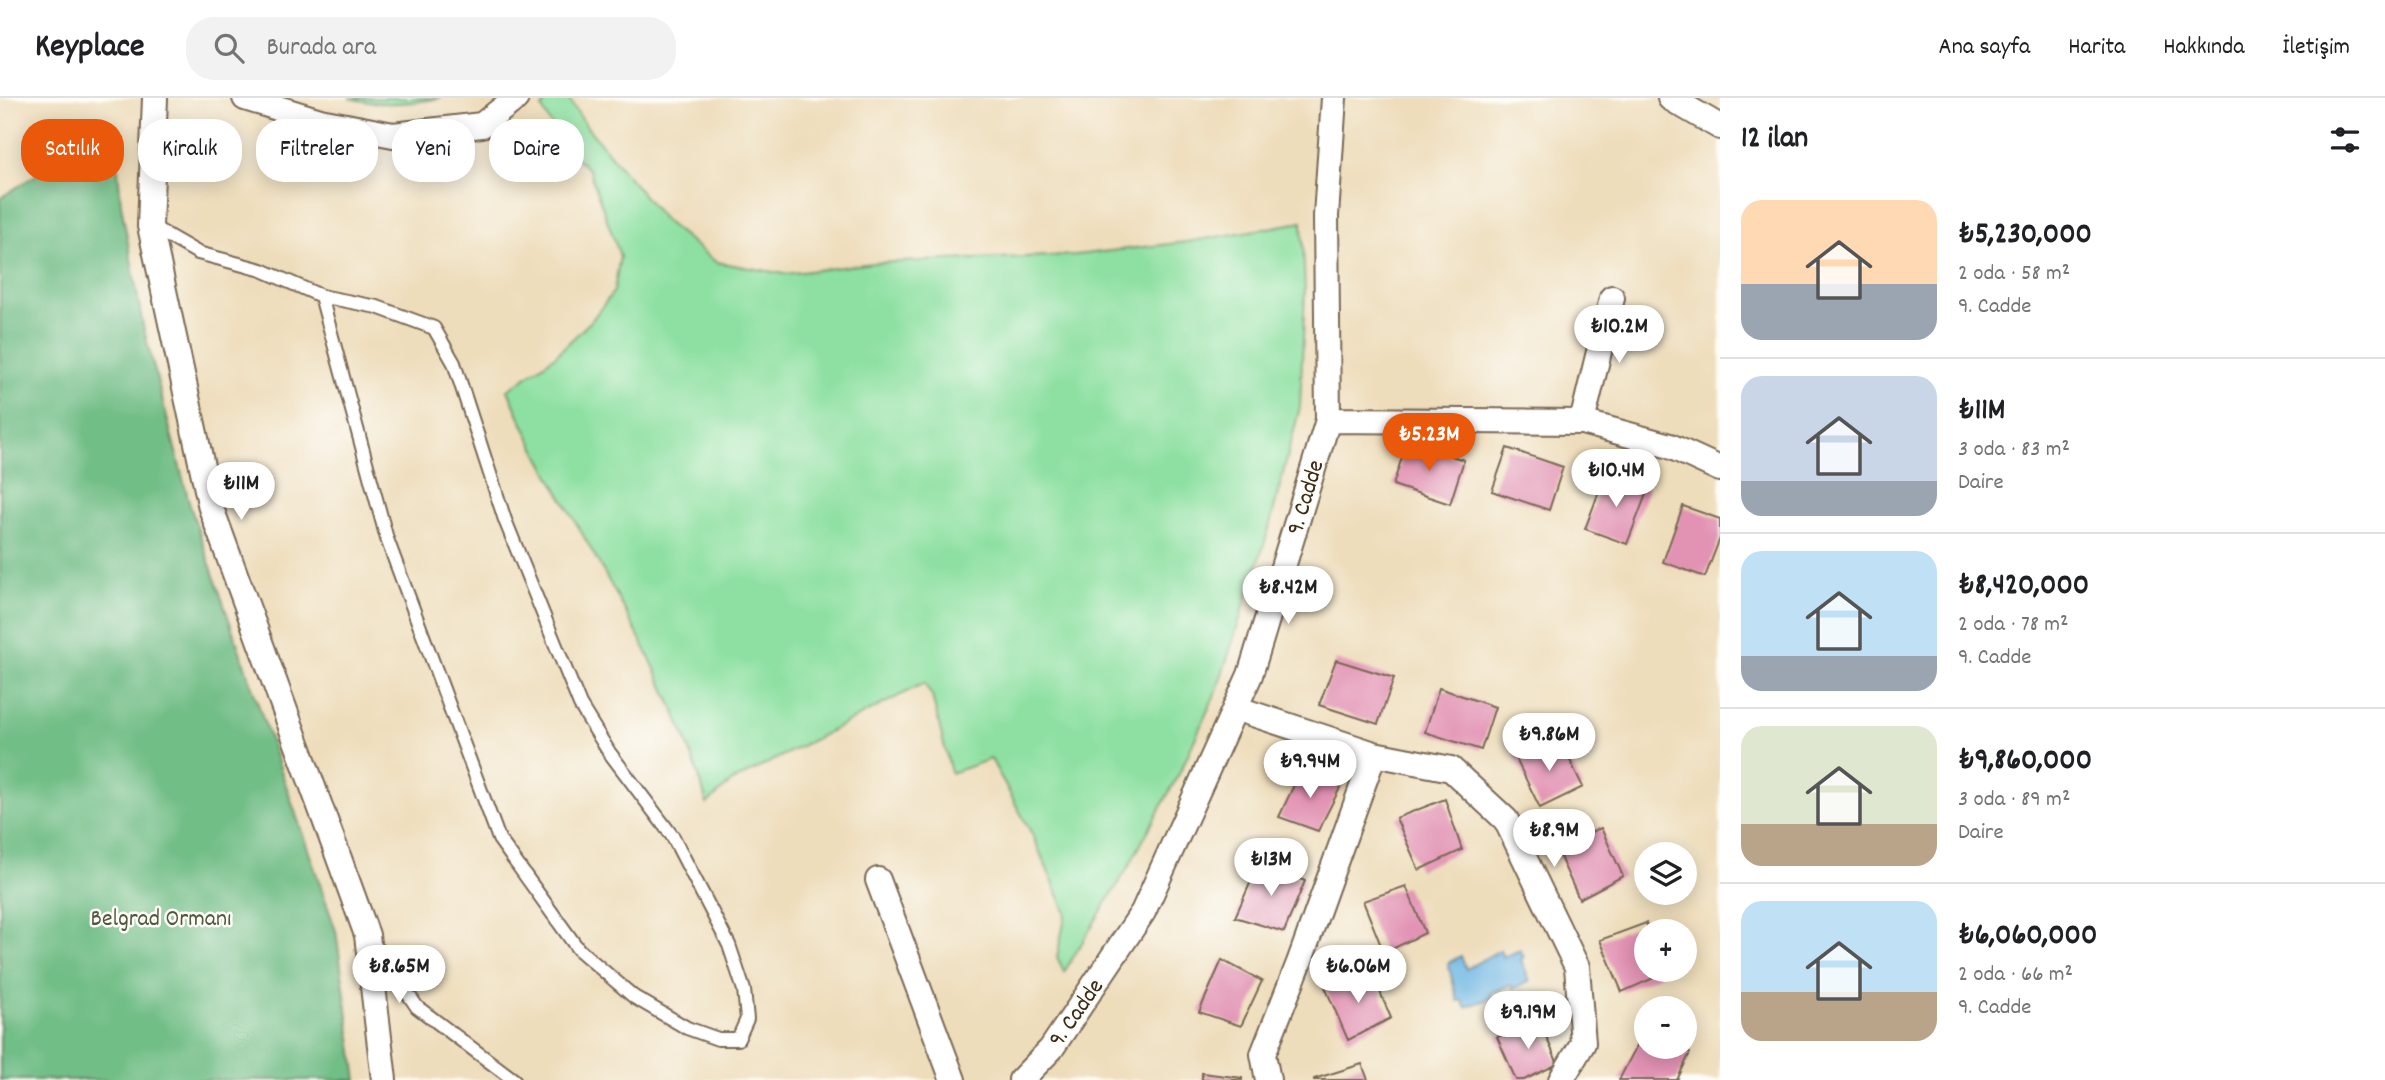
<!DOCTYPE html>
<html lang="tr">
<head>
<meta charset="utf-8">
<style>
  :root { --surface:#fff; --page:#f2f2f2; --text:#202124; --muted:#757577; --line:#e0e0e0; --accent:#ea580c }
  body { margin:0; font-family:Dekko,sans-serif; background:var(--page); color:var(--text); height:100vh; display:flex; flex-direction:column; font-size:26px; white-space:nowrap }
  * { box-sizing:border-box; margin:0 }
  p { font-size:23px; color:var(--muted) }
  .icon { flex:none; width:38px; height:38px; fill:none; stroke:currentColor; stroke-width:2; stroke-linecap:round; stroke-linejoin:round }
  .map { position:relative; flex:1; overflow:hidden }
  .sheet { display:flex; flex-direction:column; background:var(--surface); width:665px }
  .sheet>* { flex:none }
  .hud { position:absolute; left:21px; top:21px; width:665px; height:63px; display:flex; gap:14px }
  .controls { position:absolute; left:1634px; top:744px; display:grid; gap:14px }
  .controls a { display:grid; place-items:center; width:63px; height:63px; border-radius:50%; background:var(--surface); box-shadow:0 4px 18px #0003; font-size:35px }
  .price { position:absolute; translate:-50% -60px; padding:0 16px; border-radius:24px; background:#fff; color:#222; font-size:23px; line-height:46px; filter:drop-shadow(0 2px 4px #0008) }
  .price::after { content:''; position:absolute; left:50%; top:42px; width:21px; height:16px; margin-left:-10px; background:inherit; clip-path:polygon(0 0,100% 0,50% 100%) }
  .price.on { background:var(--accent); color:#fff }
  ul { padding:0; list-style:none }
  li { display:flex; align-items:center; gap:21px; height:175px; padding:0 21px }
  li+li { border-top:2px solid var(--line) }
  li span { display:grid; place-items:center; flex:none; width:196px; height:140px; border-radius:21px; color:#555 }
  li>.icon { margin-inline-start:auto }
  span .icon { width:84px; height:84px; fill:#fffc; stroke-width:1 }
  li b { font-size:30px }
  h2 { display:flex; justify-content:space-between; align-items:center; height:84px; padding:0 21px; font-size:30px }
  .tag { padding:0 24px; border-radius:28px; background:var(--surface); box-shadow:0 4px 18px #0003; font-size:24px; line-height:63px }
  .tag.on { background:var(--accent); color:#fff }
  header { display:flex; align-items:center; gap:42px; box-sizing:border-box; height:98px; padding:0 35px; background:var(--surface); border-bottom:2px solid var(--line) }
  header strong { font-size:33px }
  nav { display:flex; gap:38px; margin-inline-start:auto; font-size:24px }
  .search { width:490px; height:63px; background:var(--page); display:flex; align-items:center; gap:18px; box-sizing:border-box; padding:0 24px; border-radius:28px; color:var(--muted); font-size:26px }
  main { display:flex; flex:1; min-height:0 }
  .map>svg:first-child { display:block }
  .green { fill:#8de0a1; stroke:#648560; stroke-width:2 }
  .forest { fill:#72be87; stroke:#567452; stroke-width:2 }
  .water { fill:#69b4e2; stroke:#526f80; stroke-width:2 }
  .building { fill:#e292b3 }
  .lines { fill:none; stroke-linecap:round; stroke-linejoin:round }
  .lane-casing { stroke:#7a6955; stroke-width:16 }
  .street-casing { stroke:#7a6955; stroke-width:28 }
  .lane { stroke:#fff; stroke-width:12 }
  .street { stroke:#fff; stroke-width:24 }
  .labels { text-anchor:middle; stroke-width:5; stroke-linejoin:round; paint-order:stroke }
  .street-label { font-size:24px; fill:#3b2a1e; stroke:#fdfcf7 }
  .park-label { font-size:24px; fill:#50583f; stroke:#fdfcf7 }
</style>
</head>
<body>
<header>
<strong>Keyplace</strong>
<div class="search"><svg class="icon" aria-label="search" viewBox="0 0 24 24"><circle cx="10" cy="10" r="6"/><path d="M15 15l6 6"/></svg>Burada ara</div>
<nav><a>Ana sayfa</a><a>Harita</a><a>Hakkında</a><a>İletişim</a></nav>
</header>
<main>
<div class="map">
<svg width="1720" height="982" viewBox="0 0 1720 982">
  <rect width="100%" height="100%" fill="#fdfcf7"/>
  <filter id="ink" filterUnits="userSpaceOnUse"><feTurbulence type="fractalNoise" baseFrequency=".0143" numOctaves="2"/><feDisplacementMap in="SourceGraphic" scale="14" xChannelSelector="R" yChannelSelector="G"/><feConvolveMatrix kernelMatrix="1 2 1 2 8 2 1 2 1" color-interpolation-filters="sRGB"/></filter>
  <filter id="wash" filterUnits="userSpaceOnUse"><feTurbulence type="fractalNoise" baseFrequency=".00686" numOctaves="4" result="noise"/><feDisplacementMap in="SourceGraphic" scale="28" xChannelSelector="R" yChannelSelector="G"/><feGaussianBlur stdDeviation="1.57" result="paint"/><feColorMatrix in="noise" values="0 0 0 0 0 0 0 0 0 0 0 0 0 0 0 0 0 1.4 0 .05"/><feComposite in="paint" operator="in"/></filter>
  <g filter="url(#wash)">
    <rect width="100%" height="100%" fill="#edb"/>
    <!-- green -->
    <path class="green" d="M 349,0 L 440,0 C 410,6 379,8 349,0 Z
      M 547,0 L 568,0 L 587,29 L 665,123 L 716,164 L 785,176 L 873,165 L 1076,157 L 1187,144 L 1302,124 L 1305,193 L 1300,309 L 1268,434 L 1217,592 L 1180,674 L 1129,768 L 1064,874 L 1057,859 L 1066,815 L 1033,738 L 991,661 L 951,675 L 932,598 L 924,585 L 731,684 L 707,706 C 681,609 629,518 579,430 C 554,385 528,341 508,292 L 555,258 L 591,223 L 614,193 L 620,158 L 589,72 L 561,45 L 542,10 Z"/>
    <!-- forest -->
    <path class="forest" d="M 114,27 L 121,106 L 143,228 L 190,408 L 336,833 L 357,982 L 0,982 L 0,100 Z"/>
    <!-- water -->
    <path class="water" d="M 1500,852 L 1503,859 L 1520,852 L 1524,859 L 1521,862 L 1530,883 L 1513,891 L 1511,887 L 1491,895 L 1492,900 L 1466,909 L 1462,902 L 1458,903 L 1448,865 L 1461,858 L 1466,871 Z"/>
    <g id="blocks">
      <!-- building -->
      <path class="building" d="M 1407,344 L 1464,362 L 1450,406 L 1393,387 Z
        M 1507,350 L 1563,369 L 1549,412 L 1492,393 Z
        M 1606,375 L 1648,391 L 1627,446 L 1585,431 Z
        M 1683,408 L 1720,421 L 1720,440 L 1705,479 L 1663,464 Z
        M 1336,562 L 1394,580 L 1378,626 L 1319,607 Z
        M 1439,590 L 1495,609 L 1481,652 L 1425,634 Z
        M 1560,642 L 1583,689 L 1540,710 L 1514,657 Z
        M 1302,670 L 1342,686 L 1318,733 L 1279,719 Z
        M 1445,701 L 1462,752 L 1419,772 L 1396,720 Z
        M 1601,730 L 1623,778 L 1579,801 L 1555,748 Z
        M 1260,763 L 1305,783 L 1284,834 L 1235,819 Z
        M 1406,788 L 1425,835 L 1384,855 L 1363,803 Z
        M 1646,825 L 1649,833 L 1647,833 L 1647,872 L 1663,872 L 1665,875 L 1622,894 L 1600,842 Z
        M 1222,862 L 1262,883 L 1241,928 L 1199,914 Z
        M 1372,875 L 1391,920 L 1348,942 L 1325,889 Z
        M 1539,922 L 1558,966 L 1524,982 L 1516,982 L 1497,939 Z
        M 1647,928 L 1647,948 L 1679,948 L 1690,955 L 1677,982 L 1619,982 Z
        M 1362,966 L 1368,982 L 1314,982 L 1314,981 Z
        M 1202,975 L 1242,980 L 1242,982 L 1202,982 Z"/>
    </g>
  </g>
  <g filter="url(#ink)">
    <use href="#blocks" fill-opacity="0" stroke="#7a6955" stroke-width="2"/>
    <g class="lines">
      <!-- lane casing -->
      <g class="lane-casing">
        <path id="lane" d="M 151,128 L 198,155 L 262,172 L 321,198 L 377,209 L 434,230 L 454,265 L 505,422 L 580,607 L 609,654 L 673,739 L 729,847 L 744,892 L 747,921 L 738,941 L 718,941 L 687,930 L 634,899 L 578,851 L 499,741 L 387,441 L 321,198
          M 374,846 L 417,909 L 514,982"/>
      </g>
      <!-- street casing -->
      <g class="street-casing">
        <path id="street" d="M 155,0 L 150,128 L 211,410 L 367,837 L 384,982
          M 245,0 L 320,23 L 393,37 L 482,27 L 516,0
          M 1670,0 L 1720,29
          M 1328,322 L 1582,324 L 1670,348 L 1720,371
          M 1582,324 L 1612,200
          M 1235,610 L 1374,656 L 1451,671 L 1506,722 L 1577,869 L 1583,945 L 1561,982
          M 878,782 L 953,982
          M 1021,982 L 1051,951 L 1143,814 L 1250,577 L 1328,322 L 1326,118 L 1334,0
          M 1268,982 L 1263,956 L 1299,865 L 1374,656"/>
      </g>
      <!-- lane -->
      <use href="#lane" class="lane"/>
      <!-- street -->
      <use href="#street" class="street"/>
    </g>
  </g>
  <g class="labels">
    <!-- street labels -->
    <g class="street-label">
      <text transform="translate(1304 399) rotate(-73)" y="8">9. Cadde</text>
      <text transform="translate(1075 914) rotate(-55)" y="8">9. Cadde</text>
    </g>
    <!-- park labels -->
    <g class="park-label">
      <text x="161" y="827">Belgrad Ormanı</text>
    </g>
  </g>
</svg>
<div class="controls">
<a><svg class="icon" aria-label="layers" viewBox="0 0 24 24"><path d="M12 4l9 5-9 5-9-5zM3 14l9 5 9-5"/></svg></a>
<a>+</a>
<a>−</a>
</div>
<b class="price" style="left:1619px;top:267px">₺10.2M</b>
<b class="price on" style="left:1429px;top:375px">₺5.23M</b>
<b class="price" style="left:1616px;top:411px">₺10.4M</b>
<b class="price" style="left:241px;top:424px">₺11M</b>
<b class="price" style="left:1288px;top:528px">₺8.42M</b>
<b class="price" style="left:1549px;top:675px">₺9.86M</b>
<b class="price" style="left:1310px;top:702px">₺9.94M</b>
<b class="price" style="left:1554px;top:771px">₺8.9M</b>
<b class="price" style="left:1271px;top:800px">₺13M</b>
<b class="price" style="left:399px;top:907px">₺8.65M</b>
<b class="price" style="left:1358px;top:907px">₺6.06M</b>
<b class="price" style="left:1528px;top:953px">₺9.19M</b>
<div class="hud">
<a class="tag on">Satılık</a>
<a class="tag">Kiralık</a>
<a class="tag">Filtreler</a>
<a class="tag">Yeni</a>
<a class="tag">Daire</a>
</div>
</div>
<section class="sheet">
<h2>12 ilan<svg class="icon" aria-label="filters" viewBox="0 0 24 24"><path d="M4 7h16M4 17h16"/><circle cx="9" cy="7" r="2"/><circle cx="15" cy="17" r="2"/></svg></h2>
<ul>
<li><span style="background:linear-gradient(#ffd9b3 60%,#9aa5b1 0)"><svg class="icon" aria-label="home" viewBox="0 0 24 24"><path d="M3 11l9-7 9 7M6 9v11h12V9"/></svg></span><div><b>₺5,230,000</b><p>2 oda · 58 m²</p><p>9. Cadde</p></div></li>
<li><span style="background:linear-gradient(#c9d6e8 75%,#9aa5b1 0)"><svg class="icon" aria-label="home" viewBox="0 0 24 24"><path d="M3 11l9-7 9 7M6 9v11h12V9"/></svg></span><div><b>₺11M</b><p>3 oda · 83 m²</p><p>Daire</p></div></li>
<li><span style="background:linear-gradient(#bfe0f5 75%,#9aa5b1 0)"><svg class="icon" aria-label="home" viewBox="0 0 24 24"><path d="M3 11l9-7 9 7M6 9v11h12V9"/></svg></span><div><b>₺8,420,000</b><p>2 oda · 78 m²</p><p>9. Cadde</p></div></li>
<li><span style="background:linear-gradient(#dfe7d0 70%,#b9a48a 0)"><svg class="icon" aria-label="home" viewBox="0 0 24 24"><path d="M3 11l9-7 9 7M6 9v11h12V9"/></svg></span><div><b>₺9,860,000</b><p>3 oda · 89 m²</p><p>Daire</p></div></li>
<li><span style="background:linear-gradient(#bfe0f5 65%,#b9a48a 0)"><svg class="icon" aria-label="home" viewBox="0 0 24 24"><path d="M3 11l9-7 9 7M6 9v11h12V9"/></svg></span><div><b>₺6,060,000</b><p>2 oda · 66 m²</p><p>9. Cadde</p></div></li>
</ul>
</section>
</main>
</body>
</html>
